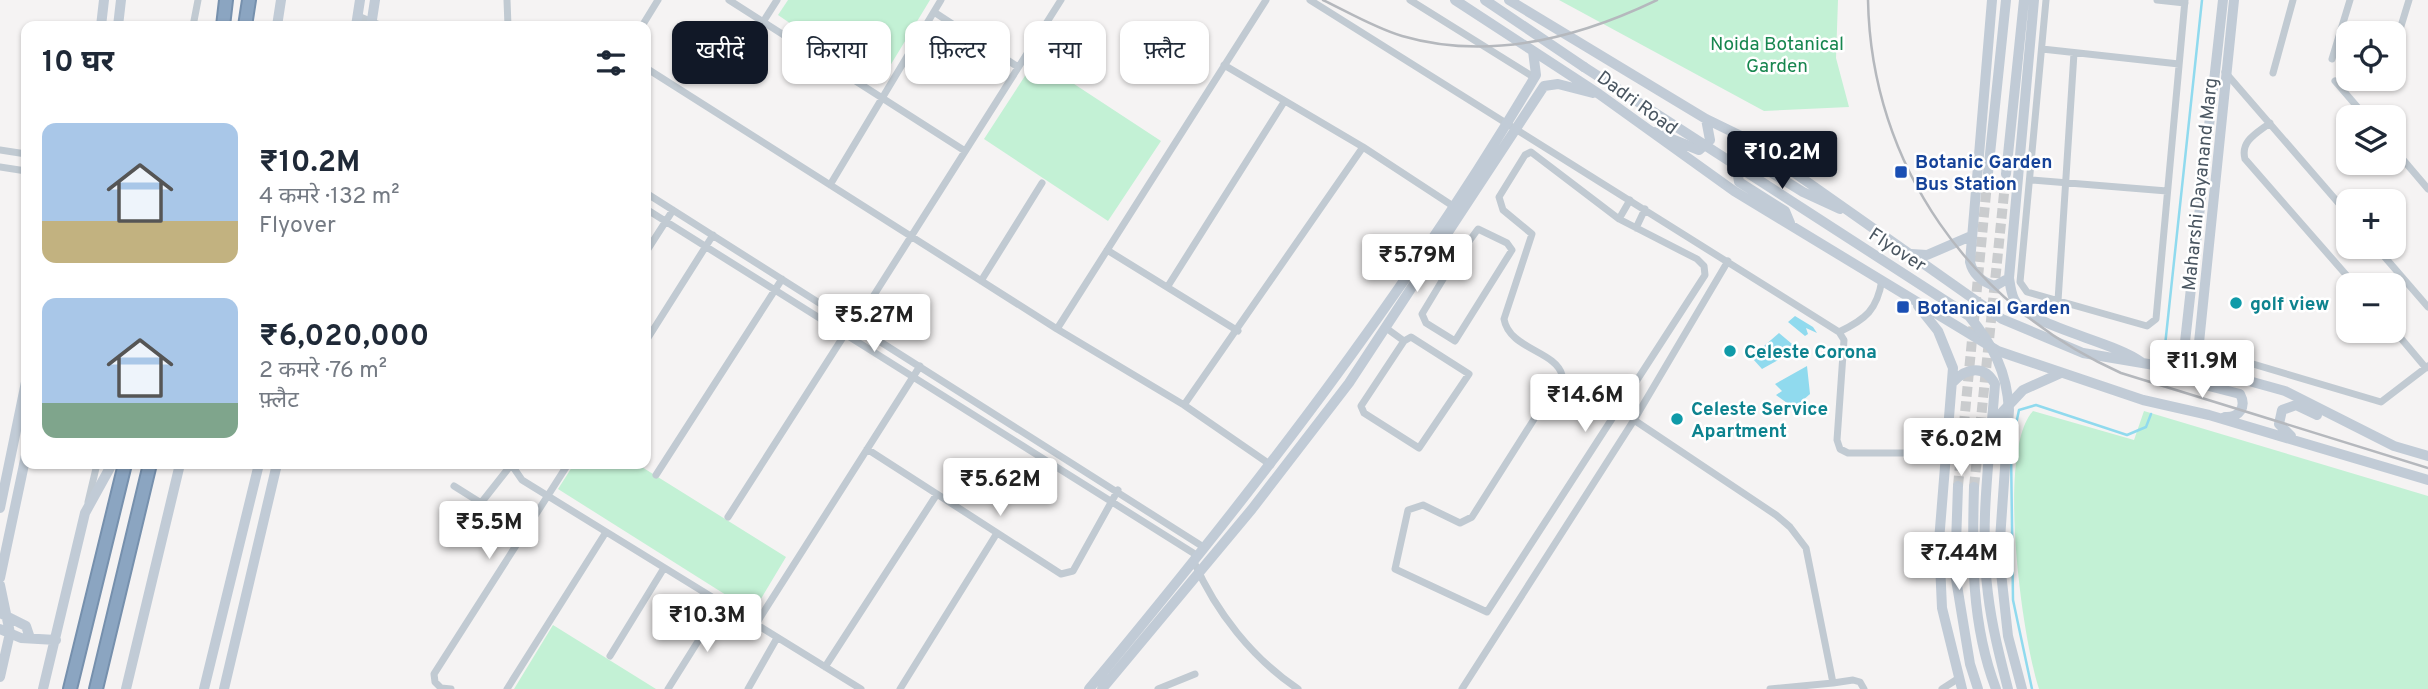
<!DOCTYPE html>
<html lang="hi">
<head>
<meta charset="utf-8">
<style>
  :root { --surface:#fff; --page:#f6f6f7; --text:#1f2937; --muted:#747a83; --accent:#111827 }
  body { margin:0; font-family:Overpass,"Noto Sans Devanagari",sans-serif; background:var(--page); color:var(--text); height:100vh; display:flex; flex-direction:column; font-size:26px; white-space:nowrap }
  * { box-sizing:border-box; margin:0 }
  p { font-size:23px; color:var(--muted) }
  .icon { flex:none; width:38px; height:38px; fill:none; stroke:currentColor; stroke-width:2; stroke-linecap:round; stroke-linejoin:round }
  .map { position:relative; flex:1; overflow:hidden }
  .panel { position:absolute; left:21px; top:21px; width:630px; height:448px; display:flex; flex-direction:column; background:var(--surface); border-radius:14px; box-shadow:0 2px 5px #0004 }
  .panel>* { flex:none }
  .banner { position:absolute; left:672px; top:21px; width:665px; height:63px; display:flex; gap:14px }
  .buttons { position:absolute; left:2336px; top:21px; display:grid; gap:14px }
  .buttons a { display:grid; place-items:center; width:70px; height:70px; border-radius:14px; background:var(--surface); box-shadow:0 2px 5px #0004; font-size:35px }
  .price { position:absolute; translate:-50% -60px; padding:0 16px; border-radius:7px; background:#fff; color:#222; font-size:23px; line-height:46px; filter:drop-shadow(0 2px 4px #0008) }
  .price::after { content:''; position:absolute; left:50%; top:42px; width:21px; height:16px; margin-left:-10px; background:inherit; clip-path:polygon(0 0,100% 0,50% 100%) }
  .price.selected { background:var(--accent); color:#fff }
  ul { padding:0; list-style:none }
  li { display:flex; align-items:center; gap:21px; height:175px; padding:0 21px }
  li span { display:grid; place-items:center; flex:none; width:196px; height:140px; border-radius:14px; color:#555 }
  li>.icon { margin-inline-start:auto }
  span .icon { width:84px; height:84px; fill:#fffc; stroke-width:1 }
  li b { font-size:30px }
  h2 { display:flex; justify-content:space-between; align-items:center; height:84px; padding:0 21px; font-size:30px }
  .tag { padding:0 24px; border-radius:14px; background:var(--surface); box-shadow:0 2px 5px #0004; font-size:24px; line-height:63px }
  .tag.selected { background:var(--accent); color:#fff }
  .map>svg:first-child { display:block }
  .green { fill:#c3f1d5 }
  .water { fill:#90daee }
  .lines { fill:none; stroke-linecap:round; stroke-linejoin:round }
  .stream { stroke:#90daee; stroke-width:2.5 }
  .secondary-tunnel { stroke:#caccce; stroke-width:10; stroke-dasharray:10 5; stroke-linecap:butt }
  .highway-casing { stroke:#7690ad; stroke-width:16 }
  .street { stroke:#c1cad2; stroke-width:7 }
  .secondary { stroke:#c1cbd6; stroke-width:10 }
  .highway { stroke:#8ba5c1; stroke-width:12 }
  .rail { stroke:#b5b8bd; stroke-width:2.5 }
  .secondary-bridge { stroke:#c1cbd6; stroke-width:10 }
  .transit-dot { fill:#1a4fb4; stroke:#fff; stroke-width:2.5 }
  .culture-dot { fill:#0f9aa8; stroke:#fff; stroke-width:2.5 }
  .labels { text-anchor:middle; stroke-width:5; stroke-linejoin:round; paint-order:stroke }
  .park-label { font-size:19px; fill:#17864f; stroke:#fff }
  .street-label { font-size:19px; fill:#4a5661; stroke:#fff }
  .transit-label { font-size:19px; font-weight:bold; fill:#164399; stroke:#fff; text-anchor:start }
  .culture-label { font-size:19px; font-weight:bold; fill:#0d838f; stroke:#fff; text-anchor:start }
</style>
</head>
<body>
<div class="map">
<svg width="2428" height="689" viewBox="0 0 2428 689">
  <rect width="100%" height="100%" fill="#f5f3f3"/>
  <!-- green -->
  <path class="green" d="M 788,0 L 930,0 L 879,84 L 778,15 Z
    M 1559,0 L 1838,0 L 1836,58 L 1849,107 L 1764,111 Z
    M 1036,59 L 1161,141 L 1108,221 L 984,139 Z
    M 2033,411 L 2134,440 L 2144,411 L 2428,496 L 2428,689 L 2039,689 C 2022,637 1996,451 2033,411 Z
    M 574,464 L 637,464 L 786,557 L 753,612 L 558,489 Z
    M 553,625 L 656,689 L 514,689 Z"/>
  <!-- water -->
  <path class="water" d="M 1795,316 L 1813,327 L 1817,333 L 1806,328 L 1808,334 L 1805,336 L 1788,322 Z
    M 1779,333 L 1798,349 L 1762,369 L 1753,359 L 1756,353 Z
    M 1807,366 L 1810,394 L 1794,408 L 1776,395 L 1782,391 L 1775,384 Z"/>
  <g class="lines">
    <!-- stream -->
    <path class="stream" d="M 2164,355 L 2202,0
      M 2012,443 L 2019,410 L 2036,405 L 2127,435 L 2146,427 L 2151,414
      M 2011,450 L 2013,600 L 2032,689"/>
    <!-- secondary-tunnel -->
    <path class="secondary-tunnel" d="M 1958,486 L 1988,173
      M 1974,487 L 2006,174"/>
    <!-- highway casing -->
    <g class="highway-casing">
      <path id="highway" d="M 223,26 L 226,0
        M 245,26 L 249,0
        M 70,689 L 125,464
        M 96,689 L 150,464"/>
    </g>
    <!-- street -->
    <path class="street" d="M 507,0 L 508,26
      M 729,0 L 965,151
      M 1310,0 L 1839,332 L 1844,340 L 1837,440 L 1840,449 L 1848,453 L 1948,453
      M 1410,0 L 1535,78
      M 2046,0 L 2020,282 L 2027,292 L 2147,326 L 2156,319 L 2185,0
      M 2157,0 L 2185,3
      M 934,12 L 1018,67
      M 358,16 L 382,26
      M 763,22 L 777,0
      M 193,26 L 198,0
      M 642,26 L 658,0
      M 2042,49 L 2179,64
      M 2394,49 L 2409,0
      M 2332,59 L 2350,0
      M 1224,65 L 1363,147 L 1456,208
      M 646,68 L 1057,329 L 1184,405 L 1271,465
      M 2225,72 L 2348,214
      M 2273,73 L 2293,0
      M 2335,81 L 2366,117
      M 2270,123 C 2257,133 2240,141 2245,159 L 2355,285
      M 2394,149 L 2428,189
      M 0,150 L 26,154
      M 1531,152 L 1619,219 L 1697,259 L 1704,266 L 1705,275 L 1487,612 L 1395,569 L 1408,510 L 1423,505 L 1460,523 L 1472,517 L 1562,375 C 1556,351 1509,349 1504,319 L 1532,234 L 1503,210 L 1499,197 L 1525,155 Z
      M 0,167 L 26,171
      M 2031,180 L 2167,191
      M 830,185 L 941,0
      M 646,193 L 1205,548
      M 646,209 L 1198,556
      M 1619,219 L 1630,200
      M 1636,228 L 1645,209
      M 2376,247 L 2428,307
      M 1107,250 L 1238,331
      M 646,252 L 673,210
      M 1433,256 L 1451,266 L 1478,229 L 1507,243 L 1512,250 L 1455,341 L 1426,323 L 1422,314 L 1451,266
      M 981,281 L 1042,183
      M 1168,286 L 1284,102
      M 2058,301 L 2074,53
      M 1386,328 L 1404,341
      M 1057,329 L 1266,0
      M 2394,330 L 2426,368
      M 1839,332 C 1866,319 1877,310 1882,280
      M 1411,337 L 1469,374 L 1419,448 L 1364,413 L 1361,406 L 1404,341 Z
      M 646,341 L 713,235
      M 2199,348 L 2381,402 L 2428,366
      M 1184,405 L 1363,147
      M 1634,420 L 1776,515 L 1790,527 L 1806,548 L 1833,683 L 1770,689
      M 867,449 L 1061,574 L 1073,571 L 1118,490
      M 511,464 L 522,480 L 861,689
      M 656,475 L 782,279
      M 454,486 L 481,503 L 511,465
      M 88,502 L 97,464
      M 728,517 L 845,334 L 855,325 L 1061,0
      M 1194,562 C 1216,612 1252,658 1298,689
      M 756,624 L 920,366
      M 610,656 L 664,568
      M 825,667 L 937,494
      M 1833,683 L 1853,680 L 1860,682 L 1864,689
      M 451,689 L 441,688 L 435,682 L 434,674 L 568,464
      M 507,689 L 606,532
      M 668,689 L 722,603
      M 748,689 L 777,638
      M 900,689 L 997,533
      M 1158,689 L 1195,674
      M 1462,689 L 1634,420 L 1728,261
      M 1942,689 L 1959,678"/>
    <!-- secondary -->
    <path class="secondary" d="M 1455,0 L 1599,94 L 1734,191 L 1998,351 L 2143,400 L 2209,415 L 2428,480
      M 1485,0 L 1584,67
      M 1509,0 L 1706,119 L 1745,138 L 2002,319 L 2083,353 L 2249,381 L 2285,391 L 2394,446 L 2428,456
      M 1992,0 L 1970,262 C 1973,275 1982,282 1995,286 L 2009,278
      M 2034,0 L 2009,278 C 2010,284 2011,293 2014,299 C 2026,326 2114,341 2141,362
      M 101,26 L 104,0
      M 118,26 L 121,0
      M 277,26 L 281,0
      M 356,26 L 360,0
      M 371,26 L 375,0
      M 1654,132 L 1699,150 L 1710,140 L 1706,119
      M 1988,173 L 2006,0
      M 2006,174 L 2024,0
      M 1790,223 L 1785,211 L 1739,182 L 1737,170 L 1742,164 L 1754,162 L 1803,192 L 1840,209
      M 1911,254 L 1927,255 L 1971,236
      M 1918,306 L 1938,331 L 1953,368 L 1939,541 L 1942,608 L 1962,689
      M 2182,369 L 2223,0
      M 2196,372 L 2234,0
      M 2196,372 L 2205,385 L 2240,394 C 2247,407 2239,418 2225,417
      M 1953,382 C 1967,367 1985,365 1995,384 C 1990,453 1979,526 1988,594 C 1992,627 2000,658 2008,689
      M 1993,422 L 2023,390 L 2061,373
      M 2291,436 L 2279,424 L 2282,410 L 2296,405 L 2317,415
      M 1958,486 L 1955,573 L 1970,664 L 1978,689
      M 1974,487 C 1972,556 1971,624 1996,689
      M 0,508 L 26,382
      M 1999,554 L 2008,636 L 2022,689
      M 0,578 L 26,455
      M 0,585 L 10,633 L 0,677
      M 2,614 L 26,626 L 30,638
      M 0,629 L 21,638 L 56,640
      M 43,689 L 85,513 L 112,464
      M 126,689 L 180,464
      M 204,689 L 259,464
      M 224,689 L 277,464
      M 1089,689 C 1252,493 1406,295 1536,75 L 1533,51
      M 1102,689 L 1252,509 L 1349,383 L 1544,86 L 1558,84 L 1593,93"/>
    <!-- highway -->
    <use href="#highway" class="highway"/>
    <!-- rail -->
    <path class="rail" d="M 1323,0 C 1348,12 1375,28 1402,36 C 1488,61 1578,38 1657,0
      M 1868,0 C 1871,166 1972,306 2121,373 L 2428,468"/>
    <!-- secondary-bridge -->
    <path class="secondary-bridge" d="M 1584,67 L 1969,316 C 1993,345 2007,372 2009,410 L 1999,554"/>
  </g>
  <!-- markers -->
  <g class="transit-dot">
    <rect x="1894" y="165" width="14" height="14" rx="3.5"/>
    <rect x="1896" y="300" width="14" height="14" rx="3.5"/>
  </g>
  <g class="culture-dot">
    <circle cx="2236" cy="303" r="7"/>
    <circle cx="1730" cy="351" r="7"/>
    <circle cx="1677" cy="419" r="7"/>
  </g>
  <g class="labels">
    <!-- park labels -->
    <g class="park-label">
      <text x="1777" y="50">Noida Botanical<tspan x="1777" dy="22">Garden</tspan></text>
    </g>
    <!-- street labels -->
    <g class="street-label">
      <text transform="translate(1638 102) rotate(36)" y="7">Dadri Road</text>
      <text transform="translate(2199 184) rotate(-84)" y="7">Maharshi Dayanand Marg</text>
      <text transform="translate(1898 249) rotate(33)" y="7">Flyover</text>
    </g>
    <!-- transit labels -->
    <g class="transit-label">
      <text x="1915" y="168">Botanic Garden<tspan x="1915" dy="22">Bus Station</tspan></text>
      <text x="1917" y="314">Botanical Garden</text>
    </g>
    <!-- culture labels -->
    <g class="culture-label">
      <text x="2250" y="310">golf view</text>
      <text x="1744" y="358">Celeste Corona</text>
      <text x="1691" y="415">Celeste Service<tspan x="1691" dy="22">Apartment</tspan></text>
    </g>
  </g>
</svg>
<div class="buttons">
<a><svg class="icon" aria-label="locate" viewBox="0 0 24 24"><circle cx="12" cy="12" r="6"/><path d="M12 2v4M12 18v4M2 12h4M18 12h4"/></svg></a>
<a><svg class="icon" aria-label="layers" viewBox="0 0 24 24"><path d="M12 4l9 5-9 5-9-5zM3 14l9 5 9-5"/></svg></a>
<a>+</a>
<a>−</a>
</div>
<b class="price selected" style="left:1782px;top:191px">₹10.2M</b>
<b class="price" style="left:1417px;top:294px">₹5.79M</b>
<b class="price" style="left:874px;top:354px">₹5.27M</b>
<b class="price" style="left:2202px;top:400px">₹11.9M</b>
<b class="price" style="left:1585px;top:434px">₹14.6M</b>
<b class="price" style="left:1961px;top:478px">₹6.02M</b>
<b class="price" style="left:1000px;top:518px">₹5.62M</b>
<b class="price" style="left:489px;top:561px">₹5.5M</b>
<b class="price" style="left:1959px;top:592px">₹7.44M</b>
<b class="price" style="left:707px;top:654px">₹10.3M</b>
<div class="banner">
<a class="tag selected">खरीदें</a>
<a class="tag">किराया</a>
<a class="tag">फ़िल्टर</a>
<a class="tag">नया</a>
<a class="tag">फ़्लैट</a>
</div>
<section class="panel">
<h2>10 घर<svg class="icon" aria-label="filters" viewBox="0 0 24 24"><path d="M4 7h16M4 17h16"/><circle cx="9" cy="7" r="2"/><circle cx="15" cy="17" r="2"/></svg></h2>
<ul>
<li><span style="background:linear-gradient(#a9c7e8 70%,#c2b280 0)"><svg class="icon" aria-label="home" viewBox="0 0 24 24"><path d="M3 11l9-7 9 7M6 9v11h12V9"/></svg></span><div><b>₹10.2M</b><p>4 कमरे · 132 m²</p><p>Flyover</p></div></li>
<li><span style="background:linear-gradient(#a9c7e8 75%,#7fa58c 0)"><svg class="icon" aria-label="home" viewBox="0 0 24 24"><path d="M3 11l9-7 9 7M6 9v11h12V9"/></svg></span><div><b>₹6,020,000</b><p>2 कमरे · 76 m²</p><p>फ़्लैट</p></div></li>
</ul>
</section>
</div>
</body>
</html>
